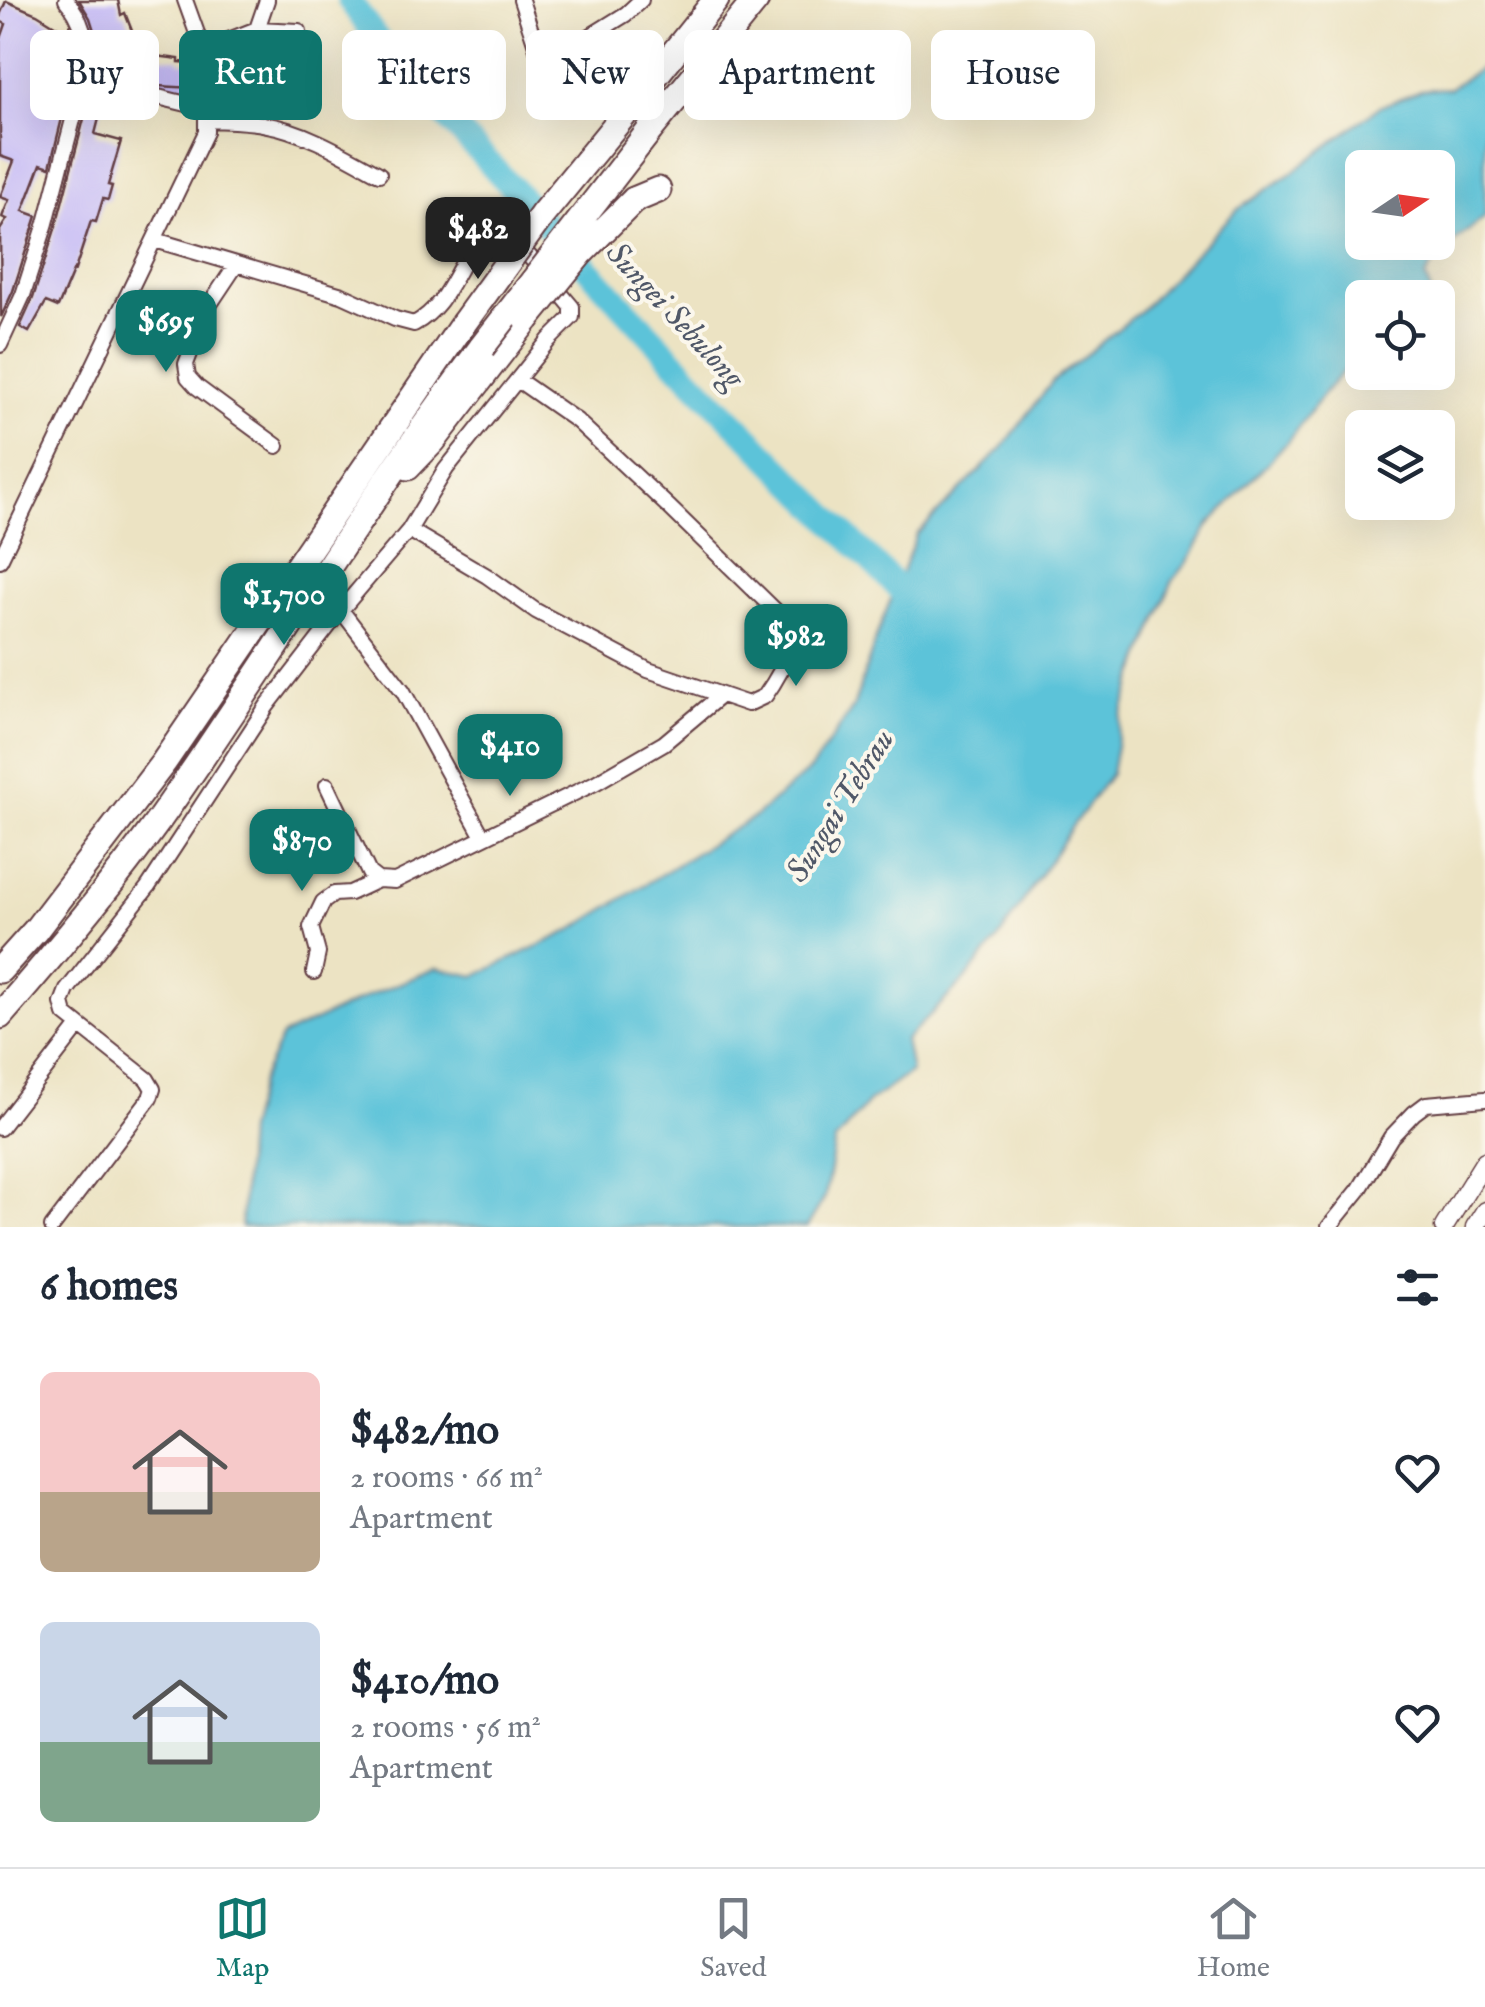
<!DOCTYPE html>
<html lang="en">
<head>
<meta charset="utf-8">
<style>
  :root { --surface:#fff; --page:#f2f2f3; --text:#1f2937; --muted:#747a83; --line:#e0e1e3; --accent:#0f766e }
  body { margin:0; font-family:"IM FELL English",serif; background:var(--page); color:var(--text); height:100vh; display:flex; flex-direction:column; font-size:38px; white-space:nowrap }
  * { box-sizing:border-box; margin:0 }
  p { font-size:32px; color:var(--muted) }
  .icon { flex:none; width:55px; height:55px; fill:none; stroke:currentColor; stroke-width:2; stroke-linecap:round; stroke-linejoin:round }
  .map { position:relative; height:1227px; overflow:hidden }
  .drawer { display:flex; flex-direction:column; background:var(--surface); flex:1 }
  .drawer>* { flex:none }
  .top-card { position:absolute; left:30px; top:30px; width:1425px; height:90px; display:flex; gap:20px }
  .needle { width:65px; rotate:77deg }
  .buttons { position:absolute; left:1345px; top:150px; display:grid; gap:20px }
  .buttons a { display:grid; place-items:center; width:110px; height:110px; border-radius:15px; background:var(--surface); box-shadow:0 10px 40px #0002; font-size:50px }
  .price { position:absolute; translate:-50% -85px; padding:0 22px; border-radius:20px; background:var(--accent); color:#fff; font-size:32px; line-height:65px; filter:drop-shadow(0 2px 5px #0008) }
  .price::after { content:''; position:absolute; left:50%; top:60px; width:30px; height:22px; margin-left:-15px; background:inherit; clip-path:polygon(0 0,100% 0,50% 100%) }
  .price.on { background:#222; color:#fff }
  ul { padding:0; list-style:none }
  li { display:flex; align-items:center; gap:30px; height:250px; padding:0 40px }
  li span { display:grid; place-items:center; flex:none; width:280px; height:200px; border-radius:15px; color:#555 }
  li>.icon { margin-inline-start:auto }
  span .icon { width:120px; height:120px; fill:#fffc; stroke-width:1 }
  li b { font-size:42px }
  h2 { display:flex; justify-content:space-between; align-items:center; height:120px; padding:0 40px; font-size:42px }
  .tag { padding:0 35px; border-radius:15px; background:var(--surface); box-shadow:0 10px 40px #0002; font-size:35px; line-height:90px }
  .tag.on { background:var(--accent); color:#fff }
  .menu { display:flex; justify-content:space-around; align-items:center; height:140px; border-top:2px solid var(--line); background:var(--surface); font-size:28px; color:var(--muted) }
  .menu a { display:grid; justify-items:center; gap:5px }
  .menu .on { color:var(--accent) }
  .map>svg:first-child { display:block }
  .water { fill:#5cc3d9; stroke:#537182; stroke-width:2.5; fill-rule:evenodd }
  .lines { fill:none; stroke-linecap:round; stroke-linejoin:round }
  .river { stroke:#5cc3d9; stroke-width:25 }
  .building { fill:#c5baf6 }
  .minor-casing { stroke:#623c42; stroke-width:18 }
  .tertiary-casing { stroke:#623c42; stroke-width:21 }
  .motorway-casing { stroke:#623c42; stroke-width:29 }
  .minor { stroke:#fff; stroke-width:14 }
  .tertiary { stroke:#fff; stroke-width:18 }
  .motorway { stroke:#fff; stroke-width:25 }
  .motorway-bridge-casing { stroke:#623c42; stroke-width:29; stroke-linecap:butt }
  .motorway-bridge { stroke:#fff; stroke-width:25 }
  .labels { text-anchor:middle; stroke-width:8; stroke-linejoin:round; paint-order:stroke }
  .water-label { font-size:32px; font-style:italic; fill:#505868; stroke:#fbf7ec }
</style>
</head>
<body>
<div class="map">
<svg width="1485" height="1227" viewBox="0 0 1485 1227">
  <rect width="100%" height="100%" fill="#fbf7ec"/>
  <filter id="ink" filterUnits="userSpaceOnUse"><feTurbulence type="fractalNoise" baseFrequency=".01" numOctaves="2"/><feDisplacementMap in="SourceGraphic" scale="20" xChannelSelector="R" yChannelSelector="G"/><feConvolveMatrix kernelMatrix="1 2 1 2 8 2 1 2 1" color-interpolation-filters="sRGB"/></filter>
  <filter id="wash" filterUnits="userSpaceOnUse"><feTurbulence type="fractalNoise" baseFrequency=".0048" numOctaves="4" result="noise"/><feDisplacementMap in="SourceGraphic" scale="40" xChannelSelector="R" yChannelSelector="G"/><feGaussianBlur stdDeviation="2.25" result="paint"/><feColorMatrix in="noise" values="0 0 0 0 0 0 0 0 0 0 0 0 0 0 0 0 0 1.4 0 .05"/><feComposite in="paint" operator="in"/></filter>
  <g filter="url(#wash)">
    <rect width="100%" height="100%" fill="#ece3c3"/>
    <!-- water -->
    <path class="water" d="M 1485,65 L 1485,217 L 1438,255 L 1425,277 L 1432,294 L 1425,297 L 1362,298 L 1362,351 L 1328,388 L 1288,441 L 1209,525 L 1187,563 L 1172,582 L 1142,656 L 1121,717 L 1111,774 L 1073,825 L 999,938 L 965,980 L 905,1040 L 911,1072 L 869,1102 L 835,1141 L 825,1197 L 807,1227 L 241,1227 L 247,1131 L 261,1080 L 282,1036 L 371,995 L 437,968 L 475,976 L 570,931 L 757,815 L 811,769 L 853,708 L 879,629 L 917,534 L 1003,447 L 1053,381 L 1138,313 L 1237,210 L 1293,172 L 1379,107 L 1421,90 L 1450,88 ZM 1362,168 L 1438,168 L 1438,242 L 1362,242 Z"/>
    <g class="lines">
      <!-- river -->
      <path class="river" d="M 349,0 L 392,59 L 690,378 L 919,609"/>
    </g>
    <g id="blocks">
      <!-- building -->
      <path class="building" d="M 79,0 L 118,0 L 121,15 L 125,13 L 141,54 L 179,59 L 179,62 L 193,63 L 193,88 L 158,86 L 97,71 L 96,37 L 90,18 Z
        M 6,1 L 37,14 L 66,32 L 70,26 L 77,57 L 50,167 L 41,164 L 23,211 L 37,216 L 13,291 L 1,317 L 0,230 L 7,219 L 2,217 L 9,200 L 0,197 L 14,161 L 0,156 L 0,41 L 6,24 L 0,21 L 0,15 Z
        M 91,92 L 105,95 L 95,134 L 121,141 L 108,185 L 112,186 L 108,200 L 103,199 L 96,222 L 91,221 L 75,270 L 74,269 L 58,307 L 46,302 L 29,332 L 20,327 L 33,298 L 56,226 Z"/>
    </g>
  </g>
  <g filter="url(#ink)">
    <use href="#blocks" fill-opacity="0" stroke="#623c42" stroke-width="2.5"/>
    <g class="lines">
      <!-- minor casing -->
      <g class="minor-casing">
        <path id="minor" d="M 185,0 L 203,50
          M 521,0 L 539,55 L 544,62 L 550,61 L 626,14 L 641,0
          M 257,29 L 267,0
          M 199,107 L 204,91 L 203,50 L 257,29 L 299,31
          M 207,120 C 226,121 245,121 263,124 C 305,131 343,154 379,174
          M 236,265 L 208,307 L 186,364 L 188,377 L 197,387 L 277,446
          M 0,345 L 23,295 L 46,223 L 87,66 C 89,43 81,17 66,0
          M 409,530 L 487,576 L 536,611 L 648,670 L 748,704 L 765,696 L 773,684 L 791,653 L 795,635 L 786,621 L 669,507 L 577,421 L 518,380
          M 0,560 L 206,132 L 206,116 L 199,107 L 84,79
          M 341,610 L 403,691 L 483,837
          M 327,785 L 369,873 L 378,880 L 395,881 L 595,783 L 664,743 L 720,696
          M 314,972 L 318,953 L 311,927 L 323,902 L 334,894 L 350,893 L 378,880
          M 0,1128 L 79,1026
          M 52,1227 L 150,1098 L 153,1089 L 147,1079 L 65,1014 L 62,1003 L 67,990 L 148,887 L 267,706 L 341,610 L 409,530 L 446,469 L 549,340 L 572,317 L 572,307 L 508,231 L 495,227 C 456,251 457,300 414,324 L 395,319 L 342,295 L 155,240
          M 1329,1227 L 1359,1190 L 1391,1137 L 1414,1113 L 1426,1104 L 1485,1099"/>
      </g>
      <!-- tertiary casing -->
      <g class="tertiary-casing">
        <path id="tertiary" d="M 1444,1227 L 1485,1161
          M 1475,1227 L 1485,1211"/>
      </g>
      <!-- motorway casing -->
      <g class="motorway-casing">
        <path id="motorway" d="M 628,110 L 716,0
          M 650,130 L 756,0
          M 634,200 L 658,190
          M 408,467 L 433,441 L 527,319
          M 0,970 L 35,931 L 164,762 L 463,324
          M 0,1016 C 55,953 110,888 159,820 C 269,664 367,499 482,347"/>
      </g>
      <!-- minor -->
      <use href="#minor" class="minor"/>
      <!-- tertiary -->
      <use href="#tertiary" class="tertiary"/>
      <!-- motorway -->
      <use href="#motorway" class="motorway"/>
      <!-- motorway-bridge casing -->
      <g class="motorway-bridge-casing">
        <path id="motorway-bridge" d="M 527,319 L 580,254 L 634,200
          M 463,324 L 542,215 L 628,110
          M 482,347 L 650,130"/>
      </g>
      <!-- motorway-bridge -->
      <use href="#motorway-bridge" class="motorway-bridge"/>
    </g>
  </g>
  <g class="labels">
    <!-- water labels -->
    <g class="water-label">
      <text transform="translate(676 314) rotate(47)" y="11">Sungei Sebulong</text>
      <text transform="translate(839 805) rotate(-58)" y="11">Sungai Tebrau</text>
    </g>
  </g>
</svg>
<div class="buttons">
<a><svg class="needle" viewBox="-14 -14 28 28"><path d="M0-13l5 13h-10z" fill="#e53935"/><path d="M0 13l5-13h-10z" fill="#747a83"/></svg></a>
<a><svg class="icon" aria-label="locate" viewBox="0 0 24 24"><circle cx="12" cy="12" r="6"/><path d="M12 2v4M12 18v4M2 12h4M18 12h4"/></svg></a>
<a><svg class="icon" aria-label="layers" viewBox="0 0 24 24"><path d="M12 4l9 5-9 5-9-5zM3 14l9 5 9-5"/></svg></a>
</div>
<b class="price on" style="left:478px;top:282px">$482</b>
<b class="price" style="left:166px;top:375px">$695</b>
<b class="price" style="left:284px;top:648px">$1,700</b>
<b class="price" style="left:796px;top:689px">$982</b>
<b class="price" style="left:510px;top:799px">$410</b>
<b class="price" style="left:302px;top:894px">$870</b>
<div class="top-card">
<a class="tag">Buy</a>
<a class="tag on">Rent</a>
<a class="tag">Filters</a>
<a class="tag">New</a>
<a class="tag">Apartment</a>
<a class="tag">House</a>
</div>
</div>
<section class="drawer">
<h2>6 homes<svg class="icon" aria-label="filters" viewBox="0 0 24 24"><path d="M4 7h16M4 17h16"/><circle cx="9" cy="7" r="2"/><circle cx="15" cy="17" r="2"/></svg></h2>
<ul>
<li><span style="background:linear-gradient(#f6c9c9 60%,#b9a48a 0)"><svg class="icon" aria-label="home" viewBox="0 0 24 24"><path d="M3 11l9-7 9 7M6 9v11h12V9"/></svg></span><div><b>$482/mo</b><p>2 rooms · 66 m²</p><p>Apartment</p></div><svg class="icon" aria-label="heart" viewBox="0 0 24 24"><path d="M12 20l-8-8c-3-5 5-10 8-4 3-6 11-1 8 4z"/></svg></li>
<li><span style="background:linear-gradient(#c9d6e8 60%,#7fa58c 0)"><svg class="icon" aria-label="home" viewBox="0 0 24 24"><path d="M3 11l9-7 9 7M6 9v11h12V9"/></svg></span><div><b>$410/mo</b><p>2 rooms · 56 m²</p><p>Apartment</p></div><svg class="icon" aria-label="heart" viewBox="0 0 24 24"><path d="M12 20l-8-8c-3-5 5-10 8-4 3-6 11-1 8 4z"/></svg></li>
</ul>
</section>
<nav class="menu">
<a class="on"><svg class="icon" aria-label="map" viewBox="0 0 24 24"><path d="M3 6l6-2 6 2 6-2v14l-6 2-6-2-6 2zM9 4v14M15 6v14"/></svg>Map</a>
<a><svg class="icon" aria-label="saved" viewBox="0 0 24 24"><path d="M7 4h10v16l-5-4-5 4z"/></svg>Saved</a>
<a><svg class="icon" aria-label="home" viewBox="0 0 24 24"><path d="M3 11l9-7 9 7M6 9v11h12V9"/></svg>Home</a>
</nav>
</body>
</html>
